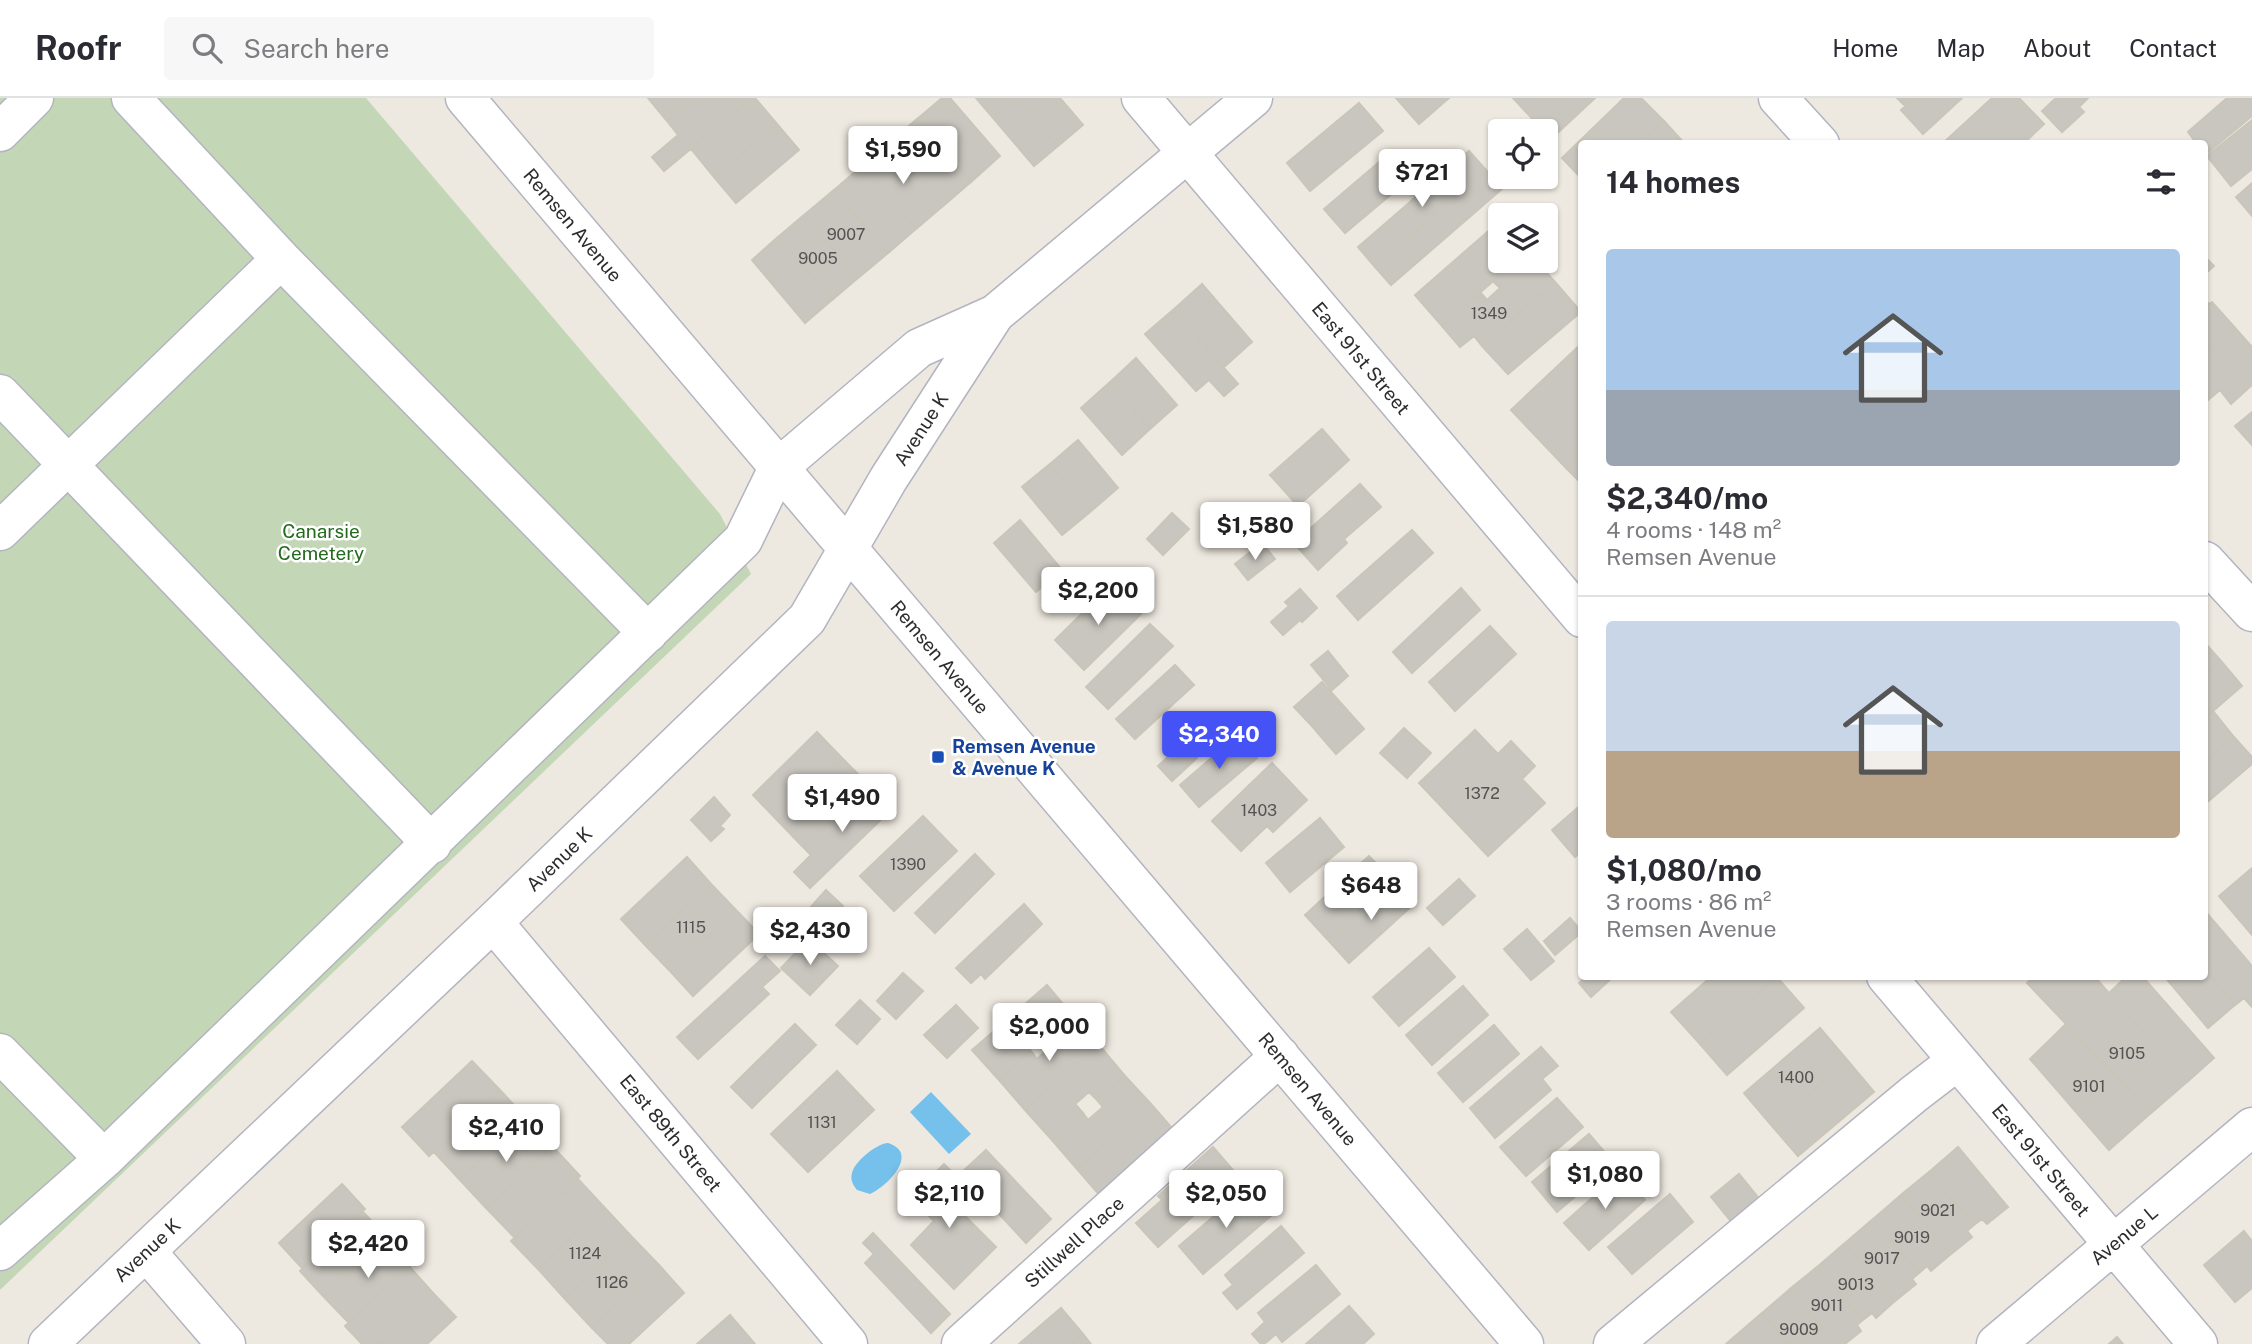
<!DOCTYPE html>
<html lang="en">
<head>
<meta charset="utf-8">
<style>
  :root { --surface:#fff; --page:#f7f7f7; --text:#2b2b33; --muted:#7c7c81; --line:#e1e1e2; --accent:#4552f6 }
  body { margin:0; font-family:"Public Sans",sans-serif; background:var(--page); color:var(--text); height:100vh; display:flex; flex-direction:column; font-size:26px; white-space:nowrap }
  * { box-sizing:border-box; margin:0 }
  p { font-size:23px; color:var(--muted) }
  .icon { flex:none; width:38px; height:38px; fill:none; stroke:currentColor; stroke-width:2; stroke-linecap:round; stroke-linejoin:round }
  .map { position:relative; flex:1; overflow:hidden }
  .drawer { position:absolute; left:1578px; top:42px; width:630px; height:840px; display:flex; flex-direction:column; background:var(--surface); border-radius:7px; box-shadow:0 2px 5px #0004 }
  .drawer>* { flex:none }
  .tools { position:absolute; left:1488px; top:21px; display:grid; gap:14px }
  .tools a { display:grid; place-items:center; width:70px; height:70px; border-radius:7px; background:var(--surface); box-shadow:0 2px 5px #0004; font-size:35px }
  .price { position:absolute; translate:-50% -60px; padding:0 16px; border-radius:7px; background:#fff; color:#222; font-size:23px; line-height:46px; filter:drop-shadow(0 2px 4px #0008) }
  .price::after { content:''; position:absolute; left:50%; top:42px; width:21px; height:16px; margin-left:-10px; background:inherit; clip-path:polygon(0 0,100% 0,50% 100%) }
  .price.on { background:var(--accent); color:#fff }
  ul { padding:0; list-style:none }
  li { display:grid; align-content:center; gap:14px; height:371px; padding:0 28px }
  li+li { border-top:2px solid var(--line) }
  li span { display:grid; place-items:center; height:217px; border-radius:7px; color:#555 }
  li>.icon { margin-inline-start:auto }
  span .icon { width:126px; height:126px; fill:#fffc; stroke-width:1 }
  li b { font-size:30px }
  h2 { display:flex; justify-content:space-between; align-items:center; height:84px; padding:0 28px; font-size:30px }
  header { display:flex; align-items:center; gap:42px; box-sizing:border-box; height:98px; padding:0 35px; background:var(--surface); border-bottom:2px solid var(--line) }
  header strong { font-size:33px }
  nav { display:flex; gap:38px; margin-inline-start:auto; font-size:24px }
  .search { width:490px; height:63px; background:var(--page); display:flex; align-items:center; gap:18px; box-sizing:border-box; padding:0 24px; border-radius:7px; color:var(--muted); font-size:26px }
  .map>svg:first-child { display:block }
  .cemetery { fill:#c3d7b7 }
  .water { fill:#76c0ec }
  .building { fill:#c9c6bf; stroke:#c9c5b9; stroke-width:2 }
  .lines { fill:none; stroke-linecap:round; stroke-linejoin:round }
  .minor-casing { stroke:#b3b4c0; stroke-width:41 }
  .minor { stroke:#fff; stroke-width:38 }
  .transit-dot { fill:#1a4fb4; stroke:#fff; stroke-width:2.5 }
  .labels { text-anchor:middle; stroke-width:5; stroke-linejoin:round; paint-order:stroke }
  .number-label { font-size:16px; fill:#545352 }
  .street-label { font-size:19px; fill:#2d2d2d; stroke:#fff }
  .park-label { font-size:19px; fill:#246a1d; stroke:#fff }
  .transit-label { font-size:19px; font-weight:bold; fill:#164399; stroke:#fff; text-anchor:start }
</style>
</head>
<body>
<header>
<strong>Roofr</strong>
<div class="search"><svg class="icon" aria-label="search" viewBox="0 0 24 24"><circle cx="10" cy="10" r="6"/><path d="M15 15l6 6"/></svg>Search here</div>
<nav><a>Home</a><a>Map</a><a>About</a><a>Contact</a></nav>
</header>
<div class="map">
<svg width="2252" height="1246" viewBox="0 0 2252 1246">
  <rect width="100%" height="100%" fill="#eee9e0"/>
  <!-- cemetery -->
  <path class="cemetery" d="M 0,0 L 366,0 L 720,416 L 751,476 L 0,1192 Z"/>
  <!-- water -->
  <path class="water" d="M 931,994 L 971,1036 L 949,1056 L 910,1014 Z
    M 888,1045 C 920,1055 888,1088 870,1096 L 857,1092 C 853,1087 850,1082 852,1075 C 855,1063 876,1046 888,1045 Z"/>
  <!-- building -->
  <path class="building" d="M 648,0 L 694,0 L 667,23 Z
    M 694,0 L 752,0 L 664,73 L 652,59 L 678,37 L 667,23 Z
    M 752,0 L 755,0 L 777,26 L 714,79 L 691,51 Z
    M 942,0 L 950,0 L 1000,58 L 971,84 L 917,21 Z
    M 976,0 L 1017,0 L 1058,48 L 1034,68 Z
    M 1017,0 L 1060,0 L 1083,27 L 1058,48 Z
    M 1396,0 L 1449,0 L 1419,26 Z
    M 1513,0 L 1595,0 L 1551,41 Z
    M 1624,0 L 1641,0 L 1664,23 L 1640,46 L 1582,46 L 1582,81 L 1562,60 Z
    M 1897,0 L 1914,0 L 1905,8 Z
    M 1914,0 L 1962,0 L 1923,36 L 1901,12 Z
    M 1992,0 L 2019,0 L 2044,26 L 2023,46 L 1942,46 Z
    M 2056,0 L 2088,0 L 2079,9 L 2084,14 L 2062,34 L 2042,13 Z
    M 2227,0 L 2252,0 L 2252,18 L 2206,56 L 2205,46 L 2197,46 L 2188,34 Z
    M 1359,5 L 1383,33 L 1310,93 L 1287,65 Z
    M 917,21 L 971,84 L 943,108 L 889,45 Z
    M 1532,21 L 1544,33 L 1519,33 Z
    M 2252,22 L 2252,71 L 2231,88 L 2207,58 Z
    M 1664,23 L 1685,46 L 1640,46 Z
    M 777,26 L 799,52 L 736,105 L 714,79 Z
    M 1545,35 L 1557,47 L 1545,58 Z
    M 889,45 L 943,108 L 916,131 L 862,68 Z
    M 1469,53 L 1486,72 L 1375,169 L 1358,149 Z
    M 1391,54 L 1412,79 L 1345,135 L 1324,111 Z
    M 862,68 L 916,131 L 888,155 L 834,92 Z
    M 1486,72 L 1502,91 L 1391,187 L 1375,169 Z
    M 2252,85 L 2252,118 L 2236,99 Z
    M 834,92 L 888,155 L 858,180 L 804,117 Z
    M 804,117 L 858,180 L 832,202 L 778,139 Z
    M 1500,123 L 1500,163 L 1516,163 L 1442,228 L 1415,197 Z
    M 778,139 L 832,202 L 805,225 L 752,162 Z
    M 2205,159 L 2214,168 L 2205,176 Z
    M 1516,163 L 1536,163 L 1555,184 L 1482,248 L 1474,238 L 1460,249 L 1442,228 L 1480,194 L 1487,202 L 1500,190 L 1493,183 Z
    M 1555,184 L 1581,214 L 1508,276 L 1482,248 Z
    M 1202,186 L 1252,244 L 1224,269 L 1173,212 Z
    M 2205,201 L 2209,206 L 2212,204 L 2236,231 L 2205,258 Z
    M 1173,212 L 1238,286 L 1224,298 L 1209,282 L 1196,293 L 1145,236 Z
    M 2236,231 L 2252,249 L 2252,287 L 2231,306 L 2220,292 L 2208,302 L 2205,298 L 2205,258 Z
    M 1582,245 L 1582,357 L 1567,371 L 1511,312 Z
    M 1136,260 L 1177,307 L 1150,331 L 1109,285 Z
    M 1109,285 L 1150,331 L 1122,357 L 1081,310 Z
    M 2252,314 L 2252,347 L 2235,328 Z
    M 1322,331 L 1349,362 L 1298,408 L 1270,377 Z
    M 1078,342 L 1118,390 L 1090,414 L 1050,366 Z
    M 1582,357 L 1582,386 L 1567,371 Z
    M 1050,366 L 1090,414 L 1062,437 L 1022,389 Z
    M 1360,386 L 1381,409 L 1344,441 L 1347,445 L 1318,472 L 1294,445 Z
    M 1172,415 L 1189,431 L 1163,457 L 1147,441 Z
    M 1020,422 L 1062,472 L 1036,494 L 994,445 Z
    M 1412,432 L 1433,455 L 1358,522 L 1337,498 Z
    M 1262,445 L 1275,461 L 1248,482 L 1235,466 Z
    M 1112,486 L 1141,516 L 1084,572 L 1055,542 Z
    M 1461,490 L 1480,512 L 1412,575 L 1393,554 Z
    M 1300,491 L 1317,510 L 1302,524 L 1300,522 L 1283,537 L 1271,524 L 1289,508 L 1285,504 Z
    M 1150,526 L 1173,548 L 1108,611 L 1086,589 Z
    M 1490,528 L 1516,556 L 1455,613 L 1429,584 Z
    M 2205,545 L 2221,563 L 2205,577 Z
    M 1328,553 L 1348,578 L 1332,592 L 1311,567 Z
    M 2221,563 L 2242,588 L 2205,620 L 2205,577 Z
    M 1175,567 L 1194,587 L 1135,641 L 1116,621 Z
    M 1322,584 L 1339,603 L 1311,627 L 1294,609 Z
    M 1339,603 L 1364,631 L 1336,656 L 1311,627 Z
    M 2213,613 L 2234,639 L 2205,664 L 2205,620 Z
    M 1404,630 L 1431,655 L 1407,680 L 1380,655 Z
    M 1475,632 L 1498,656 L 1511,643 L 1535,668 L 1522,681 L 1545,705 L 1488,758 L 1419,685 Z
    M 817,634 L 843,661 L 778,723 L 753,697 Z
    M 1238,637 L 1257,660 L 1199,709 L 1180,687 Z
    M 2234,639 L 2252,659 L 2252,666 L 2205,706 L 2205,664 Z
    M 1183,645 L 1197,660 L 1172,683 L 1158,668 Z
    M 843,661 L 868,686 L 803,749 L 778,723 Z
    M 1272,665 L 1307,702 L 1273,734 L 1267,728 L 1241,753 L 1212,723 Z
    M 868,686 L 892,711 L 810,790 L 794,774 L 811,757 L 803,749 Z
    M 714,699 L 730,717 L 720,728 L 724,731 L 711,743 L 691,722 Z
    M 1582,706 L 1582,753 L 1575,759 L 1552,732 Z
    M 923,718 L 957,753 L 894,813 L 860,778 Z
    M 1320,720 L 1344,749 L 1290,794 L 1266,765 Z
    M 975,756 L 994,776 L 935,835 L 915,815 Z
    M 1369,758 L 1392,782 L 1328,842 L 1305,817 Z
    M 687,759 L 711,786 L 645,847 L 621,821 Z
    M 2252,770 L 2252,837 L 2219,798 Z
    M 1459,781 L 1475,798 L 1443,827 L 1427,810 Z
    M 1392,782 L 1414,806 L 1349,865 L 1328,842 Z
    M 711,786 L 736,812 L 670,873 L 645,847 Z
    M 826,792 L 843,808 L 818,836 L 801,820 Z
    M 1024,806 L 1042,826 L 985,881 L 981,876 L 971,885 L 956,870 Z
    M 736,812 L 759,836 L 693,898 L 670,873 Z
    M 2205,813 L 2252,868 L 2252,909 L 2244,900 L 2235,907 L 2205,871 Z
    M 1570,820 L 1582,834 L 1555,857 L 1544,843 Z
    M 1527,831 L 1554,863 L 1531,882 L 1504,851 Z
    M 809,841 L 838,868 L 810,897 L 781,870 Z
    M 1429,850 L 1455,879 L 1399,928 L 1373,899 Z
    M 765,858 L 780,873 L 762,889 L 769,896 L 698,961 L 677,939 Z
    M 2205,871 L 2235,907 L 2208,930 L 2164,878 L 2205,878 Z
    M 903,875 L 923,893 L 896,921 L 877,903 Z
    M 1587,878 L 1612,878 L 1613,879 L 1591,899 L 1579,885 Z
    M 1712,878 L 1777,879 L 1700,946 L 1671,914 Z
    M 2034,878 L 2094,878 L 2187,984 L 2151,1015 L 2027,885 Z
    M 2127,878 L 2142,878 L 2214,960 L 2187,984 L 2109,895 Z
    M 1777,879 L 1804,910 L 1727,977 L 1700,946 Z
    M 1047,887 L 1072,917 L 1044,942 L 1037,934 L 1024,945 L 1031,953 L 999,982 L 972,952 Z
    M 1463,888 L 1488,917 L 1432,967 L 1406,937 Z
    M 860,902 L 880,921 L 857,946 L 836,927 Z
    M 956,907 L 978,930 L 947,960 L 924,937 Z
    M 1072,917 L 1099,947 L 1025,1012 L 999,982 L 1031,953 L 1037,961 L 1050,949 L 1044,942 Z
    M 795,926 L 816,947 L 752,1010 L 731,989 Z
    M 2066,926 L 2151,1015 L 2109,1052 L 2030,961 Z
    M 1494,927 L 1519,956 L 1463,1004 L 1438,975 Z
    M 1820,930 L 1848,963 L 1772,1028 L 1744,995 Z
    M 1099,947 L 1125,978 L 1097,1002 L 1089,994 L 1075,1006 L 1083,1015 L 1052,1042 L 1025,1012 Z
    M 1541,949 L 1558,968 L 1542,981 L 1551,992 L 1495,1040 L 1470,1010 Z
    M 472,963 L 500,992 L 429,1058 L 402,1029 Z
    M 1848,963 L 1874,994 L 1798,1058 L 1772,1028 Z
    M 837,973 L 874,1012 L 808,1074 L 771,1036 Z
    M 1125,978 L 1151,1006 L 1077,1071 L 1052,1042 L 1083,1015 L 1088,1022 L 1103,1009 L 1097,1002 Z
    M 500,992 L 526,1020 L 460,1082 L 434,1054 Z
    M 1557,1000 L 1583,1029 L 1526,1078 L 1500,1049 Z
    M 1151,1006 L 1177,1036 L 1103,1101 L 1077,1071 Z
    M 526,1020 L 553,1049 L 487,1111 L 460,1082 Z
    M 1589,1036 L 1614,1065 L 1557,1114 L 1532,1084 Z
    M 553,1049 L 580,1078 L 515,1140 L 487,1111 Z
    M 1213,1049 L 1238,1078 L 1158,1149 L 1136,1125 L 1162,1102 L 1158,1098 Z
    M 1958,1049 L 2008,1109 L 1987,1126 L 1982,1121 L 1974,1127 L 1929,1074 Z
    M 986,1052 L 1051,1121 L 1026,1145 L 961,1075 Z
    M 944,1066 L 968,1090 L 952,1105 L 996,1149 L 954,1191 L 911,1147 L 934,1123 L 911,1100 Z
    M 1621,1074 L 1645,1102 L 1589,1152 L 1564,1125 Z
    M 1929,1074 L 1974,1127 L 1967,1133 L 1972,1139 L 1951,1156 L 1901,1097 Z
    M 1739,1076 L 1762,1104 L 1734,1127 L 1711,1099 Z
    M 578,1081 L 604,1109 L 538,1171 L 511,1143 Z
    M 342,1086 L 365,1111 L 302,1170 L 279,1145 Z
    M 1248,1089 L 1272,1117 L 1203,1176 L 1179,1148 Z
    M 1670,1096 L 1693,1124 L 1632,1176 L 1608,1149 Z
    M 1901,1097 L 1951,1156 L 1931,1173 L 1927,1168 L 1919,1175 L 1873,1121 Z
    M 604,1109 L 632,1139 L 565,1201 L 538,1171 Z
    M 362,1113 L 387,1139 L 324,1199 L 300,1173 Z
    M 1873,1121 L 1919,1175 L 1912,1181 L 1916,1186 L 1895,1203 L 1845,1145 Z
    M 1281,1128 L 1304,1155 L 1237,1211 L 1223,1195 L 1233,1187 L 1225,1177 Z
    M 2244,1133 L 2252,1143 L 2252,1190 L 2235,1204 L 2204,1167 Z
    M 873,1135 L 950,1216 L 931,1235 L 865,1165 L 874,1156 L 863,1145 Z
    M 387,1139 L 412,1165 L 348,1224 L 324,1199 Z
    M 632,1139 L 659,1167 L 592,1230 L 565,1201 Z
    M 1845,1145 L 1895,1203 L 1876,1220 L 1872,1215 L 1863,1222 L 1817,1169 Z
    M 659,1167 L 684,1195 L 629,1246 L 608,1246 L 592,1230 Z
    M 1316,1167 L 1340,1196 L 1282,1244 L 1276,1236 L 1264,1246 L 1261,1246 L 1252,1236 L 1265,1224 L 1258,1215 Z
    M 409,1168 L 433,1195 L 379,1246 L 362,1246 L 345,1228 Z
    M 1817,1169 L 1863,1222 L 1857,1227 L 1861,1233 L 1845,1246 L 1837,1246 L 1790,1191 Z
    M 1790,1191 L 1837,1246 L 1788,1246 L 1762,1215 Z
    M 433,1195 L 456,1219 L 427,1246 L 379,1246 Z
    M 1349,1208 L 1374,1236 L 1363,1246 L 1306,1246 Z
    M 1061,1210 L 1083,1236 L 1071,1246 L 1019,1246 Z
    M 1762,1215 L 1788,1246 L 1740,1246 L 1734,1239 Z
    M 730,1217 L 755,1246 L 697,1246 Z
    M 1083,1236 L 1091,1246 L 1071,1246 Z
    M 1734,1239 L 1740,1246 L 1726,1246 Z
    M 2117,1239 L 2123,1246 L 2109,1246 Z"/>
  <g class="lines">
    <!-- minor casing -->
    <g class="minor-casing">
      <path id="minor" d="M 131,0 L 281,161 L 648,535
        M 465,0 L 1524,1246
        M 1141,0 L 1582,520
        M 1778,0 L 1820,46
        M 0,34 L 34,0
        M 0,296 L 432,746
        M 0,433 L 281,161
        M 2205,463 L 2252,514
        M 493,824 L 848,1246
        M 1886,878 L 2198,1246
        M 0,955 L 104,1061
        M 0,1153 L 104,1061 L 743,442 L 778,370 L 919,250 L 995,216 L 1253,0
        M 146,1153 L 226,1246
        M 48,1246 L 493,824 L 807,521 L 889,380 L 995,216
        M 961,1246 L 1280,958
        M 1613,1246 L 1914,996 L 1957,963
        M 1996,1246 L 2252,1029"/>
    </g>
    <!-- minor -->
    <use href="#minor" class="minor"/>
  </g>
  <!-- markers -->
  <rect class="transit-dot" x="931" y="652" width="14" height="14" rx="3.5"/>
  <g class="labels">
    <!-- number labels -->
    <g class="number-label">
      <text x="846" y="142">9007</text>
      <text x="818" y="166">9005</text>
      <text x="1489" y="221">1349</text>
      <text x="1482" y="701">1372</text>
      <text x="1259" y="718">1403</text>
      <text x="908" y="772">1390</text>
      <text x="691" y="835">1115</text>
      <text x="2127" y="961">9105</text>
      <text x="1796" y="985">1400</text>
      <text x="2089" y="994">9101</text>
      <text x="822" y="1030">1131</text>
      <text x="1938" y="1118">9021</text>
      <text x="1912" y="1145">9019</text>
      <text x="585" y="1161">1124</text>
      <text x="1882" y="1166">9017</text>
      <text x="612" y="1190">1126</text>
      <text x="1856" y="1192">9013</text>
      <text x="1827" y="1213">9011</text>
      <text x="1799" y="1237">9009</text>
    </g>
    <!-- street labels -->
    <g class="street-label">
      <text transform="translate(573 127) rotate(50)" y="7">Remsen Avenue</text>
      <text transform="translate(1361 260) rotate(50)" y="7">East 91st Street</text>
      <text transform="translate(921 331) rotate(-57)" y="7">Avenue K</text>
      <text transform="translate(940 559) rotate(50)" y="7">Remsen Avenue</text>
      <text transform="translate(559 761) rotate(-44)" y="7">Avenue K</text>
      <text transform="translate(1308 991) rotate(50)" y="7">Remsen Avenue</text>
      <text transform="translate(671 1035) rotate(50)" y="7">East 89th Street</text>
      <text transform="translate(2041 1062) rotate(50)" y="7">East 91st Street</text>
      <text transform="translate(2124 1137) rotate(-40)" y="7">Avenue L</text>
      <text transform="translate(1074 1144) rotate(-42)" y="7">Stillwell Place</text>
      <text transform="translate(147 1152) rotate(-43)" y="7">Avenue K</text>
    </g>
    <!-- park labels -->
    <g class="park-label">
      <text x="321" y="440">Canarsie<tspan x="321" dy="22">Cemetery</tspan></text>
    </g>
    <!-- transit labels -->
    <g class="transit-label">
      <text x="952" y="655">Remsen Avenue<tspan x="952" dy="22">&amp; Avenue K</tspan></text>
    </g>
  </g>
</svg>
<div class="tools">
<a><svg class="icon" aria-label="locate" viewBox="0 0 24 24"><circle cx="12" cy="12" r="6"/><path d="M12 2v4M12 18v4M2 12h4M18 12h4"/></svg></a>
<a><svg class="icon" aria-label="layers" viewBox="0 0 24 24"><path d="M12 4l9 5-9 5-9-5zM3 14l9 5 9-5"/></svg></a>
</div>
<b class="price" style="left:903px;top:88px">$1,590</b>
<b class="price" style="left:1422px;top:111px">$721</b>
<b class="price" style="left:1255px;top:464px">$1,580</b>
<b class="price" style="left:1098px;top:529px">$2,200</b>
<b class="price on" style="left:1219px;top:673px">$2,340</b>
<b class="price" style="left:842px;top:736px">$1,490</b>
<b class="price" style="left:1371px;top:824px">$648</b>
<b class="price" style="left:810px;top:869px">$2,430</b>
<b class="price" style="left:1049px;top:965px">$2,000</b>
<b class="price" style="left:506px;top:1066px">$2,410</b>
<b class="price" style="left:1605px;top:1113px">$1,080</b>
<b class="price" style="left:949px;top:1132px">$2,110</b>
<b class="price" style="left:1226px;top:1132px">$2,050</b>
<b class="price" style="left:368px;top:1182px">$2,420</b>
<section class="drawer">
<h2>14 homes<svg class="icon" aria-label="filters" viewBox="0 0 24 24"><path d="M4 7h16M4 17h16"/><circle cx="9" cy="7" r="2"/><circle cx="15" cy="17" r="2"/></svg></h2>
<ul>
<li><span style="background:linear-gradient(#a9c7e8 65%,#9aa5b1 0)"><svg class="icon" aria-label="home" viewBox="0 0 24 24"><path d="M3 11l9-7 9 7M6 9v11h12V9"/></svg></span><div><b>$2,340/mo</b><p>4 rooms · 148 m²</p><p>Remsen Avenue</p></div></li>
<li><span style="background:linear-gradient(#c9d6e8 60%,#b9a48a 0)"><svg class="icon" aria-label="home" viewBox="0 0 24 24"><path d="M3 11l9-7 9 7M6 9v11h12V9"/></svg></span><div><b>$1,080/mo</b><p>3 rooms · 86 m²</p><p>Remsen Avenue</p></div></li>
</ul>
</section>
</div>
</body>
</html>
